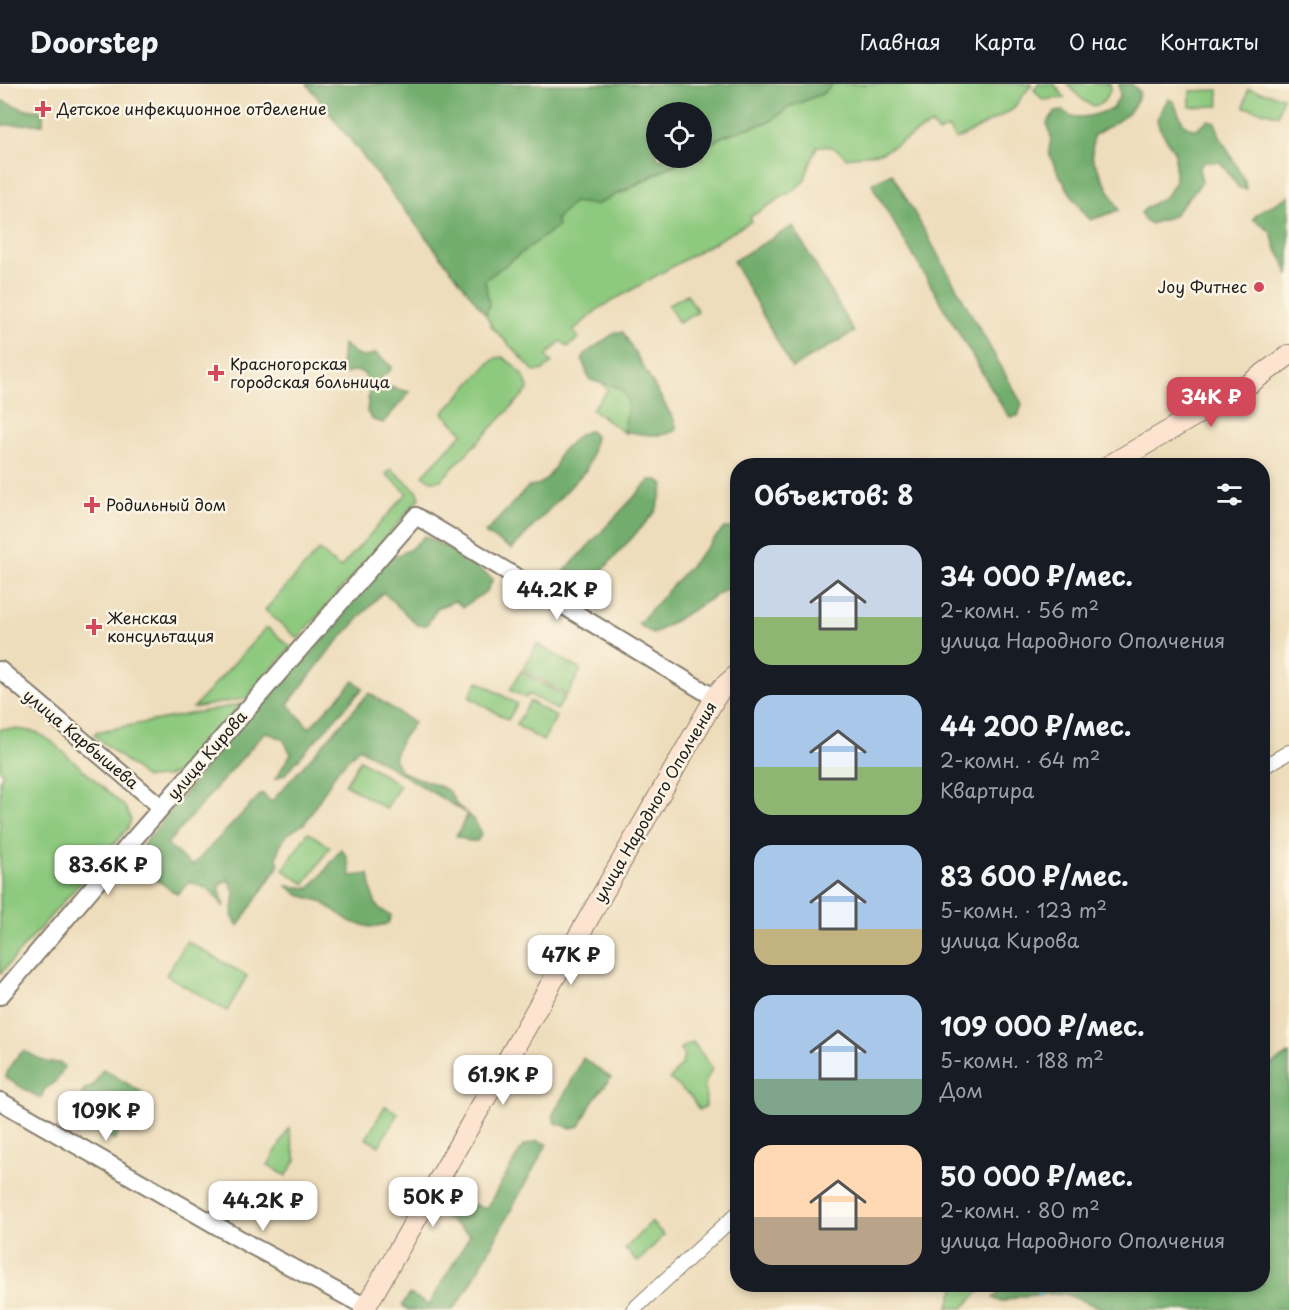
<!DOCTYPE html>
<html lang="ru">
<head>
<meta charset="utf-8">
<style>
  :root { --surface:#171b24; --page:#20242c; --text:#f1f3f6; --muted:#9ea1a6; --line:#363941; --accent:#d1495b }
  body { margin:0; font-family:"Playpen Sans",sans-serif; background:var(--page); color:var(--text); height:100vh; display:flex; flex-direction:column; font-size:22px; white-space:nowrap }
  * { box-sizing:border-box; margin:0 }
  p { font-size:20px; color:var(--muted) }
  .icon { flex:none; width:33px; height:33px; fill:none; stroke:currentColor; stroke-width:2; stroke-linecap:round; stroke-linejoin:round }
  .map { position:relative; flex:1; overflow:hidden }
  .drawer { position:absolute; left:730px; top:374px; width:540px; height:834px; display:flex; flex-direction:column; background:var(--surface); border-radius:24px; box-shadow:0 3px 9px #0003 }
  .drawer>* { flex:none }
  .controls { position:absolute; left:646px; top:18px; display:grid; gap:12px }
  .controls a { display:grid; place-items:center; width:66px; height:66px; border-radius:50%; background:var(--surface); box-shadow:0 3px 9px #0003; font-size:30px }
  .price { position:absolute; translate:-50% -51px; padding:0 14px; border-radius:12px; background:#fff; color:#222; font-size:20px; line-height:39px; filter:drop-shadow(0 2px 3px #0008) }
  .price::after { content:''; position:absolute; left:50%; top:36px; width:18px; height:14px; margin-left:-9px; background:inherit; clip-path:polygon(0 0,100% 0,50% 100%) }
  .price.current { background:var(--accent); color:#fff }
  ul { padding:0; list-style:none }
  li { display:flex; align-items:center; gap:18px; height:150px; padding:0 24px }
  li span { display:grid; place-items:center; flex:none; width:168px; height:120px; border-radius:18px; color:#555 }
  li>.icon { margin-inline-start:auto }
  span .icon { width:72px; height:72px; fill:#fffc; stroke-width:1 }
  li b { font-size:26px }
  h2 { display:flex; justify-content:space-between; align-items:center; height:72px; padding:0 24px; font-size:26px }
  header { display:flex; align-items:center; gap:36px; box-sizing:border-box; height:84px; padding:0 30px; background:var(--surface); border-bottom:2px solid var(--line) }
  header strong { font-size:28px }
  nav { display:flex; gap:33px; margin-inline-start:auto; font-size:21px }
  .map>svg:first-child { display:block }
  .green { fill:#8dc97e; stroke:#54724d; stroke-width:1.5 }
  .forest { fill:#72ad6d; stroke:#476444; stroke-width:1.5 }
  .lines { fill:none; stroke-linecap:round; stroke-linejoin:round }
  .stream { stroke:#55b4d3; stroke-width:4 }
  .minor-casing { stroke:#857c6c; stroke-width:16 }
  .tertiary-casing { stroke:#857c6c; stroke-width:20 }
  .secondary-casing { stroke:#857c6c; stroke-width:22 }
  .minor { stroke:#fff; stroke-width:14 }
  .tertiary { stroke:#fff; stroke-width:16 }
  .secondary { stroke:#fde4d1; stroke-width:20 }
  .poi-dot { fill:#d1495b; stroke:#fcf5e5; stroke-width:2 }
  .labels { text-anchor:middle; stroke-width:5; stroke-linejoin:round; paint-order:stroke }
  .poi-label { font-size:16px; fill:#1c1c1c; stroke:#fcf5e5; text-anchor:start }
  .street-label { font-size:16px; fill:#1c1c1c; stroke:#fcf5e5 }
</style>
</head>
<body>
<header>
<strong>Doorstep</strong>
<nav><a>Главная</a><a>Карта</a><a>О нас</a><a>Контакты</a></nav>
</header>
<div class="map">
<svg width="1289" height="1226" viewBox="0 0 1289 1226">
  <rect width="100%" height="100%" fill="#fcf5e5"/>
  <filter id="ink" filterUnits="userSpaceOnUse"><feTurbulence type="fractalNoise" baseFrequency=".0167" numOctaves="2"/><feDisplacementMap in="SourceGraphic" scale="12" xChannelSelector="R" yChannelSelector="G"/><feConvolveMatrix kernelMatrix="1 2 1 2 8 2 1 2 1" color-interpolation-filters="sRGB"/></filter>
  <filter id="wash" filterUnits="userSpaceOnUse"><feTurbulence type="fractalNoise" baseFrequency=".008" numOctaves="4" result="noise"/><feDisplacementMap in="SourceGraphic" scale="24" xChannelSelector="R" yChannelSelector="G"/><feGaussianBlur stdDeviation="1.35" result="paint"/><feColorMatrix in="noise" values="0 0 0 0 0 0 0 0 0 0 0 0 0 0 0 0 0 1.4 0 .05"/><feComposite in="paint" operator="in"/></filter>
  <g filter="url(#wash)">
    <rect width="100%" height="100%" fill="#edb"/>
    <!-- green -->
    <path class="green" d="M 833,0 L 1032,0 L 1012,26 L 956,56 L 948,44 L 938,49 L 932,40 L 883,68 L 846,74 C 838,63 830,62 817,62 L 804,97 L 794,106 L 750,133 L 752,137 L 598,225 L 573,247 L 579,254 L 568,263 L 561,257 L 546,272 L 552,279 L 543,286 L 535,288 L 492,243 L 486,231 L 489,221 L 485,196 L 574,118 L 622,109 L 686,74 L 702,74 L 702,64 L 723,52 L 771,37 L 789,23 L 821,10 Z
      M 1038,0 L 1054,0 L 1065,14 L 1043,16 L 1034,6 Z
      M 1067,0 L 1110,0 L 1111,4 C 1098,37 1082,16 1067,0 Z
      M 1248,5 L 1283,13 L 1278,31 L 1244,23 Z
      M 1218,6 L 1219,22 L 1190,23 L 1190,7 Z
      M 687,210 L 698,228 L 679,239 L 668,221 Z
      M 502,273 C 513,279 528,294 528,306 L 441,396 L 431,397 L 423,391 L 463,349 L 443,329 L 489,279 L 496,274 Z
      M 586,280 L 653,323 L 626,350 L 592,325 L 608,306 Z
      M 391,385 L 418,408 L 420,414 L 298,555 L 265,526 L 319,466 L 340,484 L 407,409 L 386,390 Z
      M 266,544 L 268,544 L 291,563 L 247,614 L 193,624 Z
      M 537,560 L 581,586 L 567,611 L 523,585 Z
      M 521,587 L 565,613 L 557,626 L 529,610 L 526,614 L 510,606 Z
      M 478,597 L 517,620 L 508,636 L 469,613 Z
      M 530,617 L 556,633 L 543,657 L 516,641 Z
      M 242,620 L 185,685 L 166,693 L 146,694 L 94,651 L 96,648 Z
      M 0,645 L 16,645 L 36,648 L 51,657 L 125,723 L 131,736 L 128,744 L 0,890 L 0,696 L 3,689 L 0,686 Z
      M 360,676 L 400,701 L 386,725 L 345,700 Z
      M 308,748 L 330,763 L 305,800 L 283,786 Z
      M 187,857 L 247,892 L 227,927 L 166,891 Z
      M 693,958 L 712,984 L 705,1000 L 706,1022 L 699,1026 L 691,1013 L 670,995 L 682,980 L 684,972 L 680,965 Z
      M 385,1022 L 398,1029 L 379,1062 L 366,1055 Z
      M 289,1044 L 296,1076 L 286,1092 L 268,1081 Z
      M 651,1138 L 664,1151 L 638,1178 L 625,1165 Z
      M 956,1200 L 983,1200 L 982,1205 L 963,1224 L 948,1224 Z"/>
    <!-- forest -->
    <path class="forest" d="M 307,0 L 833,0 L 822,10 L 789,23 L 771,37 L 723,52 L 702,64 L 702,28 L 657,28 L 657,74 L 686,74 L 596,121 L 574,118 L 556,135 L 558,142 L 485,196 L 489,221 L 486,231 Z
      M 1119,0 L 1132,0 L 1140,8 C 1134,32 1112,40 1093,52 L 1092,73 L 1119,126 L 1091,136 C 1082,130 1050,79 1049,67 C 1049,63 1051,58 1051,53 C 1050,49 1048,43 1047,39 L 1055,28 L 1063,27 C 1077,39 1096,30 1112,25 L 1120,12 Z
      M 1168,15 L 1174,18 C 1179,30 1182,45 1196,45 L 1208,36 L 1215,38 L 1220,52 L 1245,97 L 1246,105 L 1239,104 L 1220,78 L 1204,78 L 1199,84 L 1202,98 L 1173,132 L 1151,140 L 1144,136 L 1141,129 L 1147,123 L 1166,112 L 1175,99 L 1175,69 L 1159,43 L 1157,35 Z
      M 0,16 L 24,25 L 43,27 L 43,40 L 0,41 Z
      M 892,89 L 1022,320 L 1018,332 L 1010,333 L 1003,324 L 874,105 L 872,99 Z
      M 1289,111 L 1289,192 L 1283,176 L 1275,163 L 1271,148 L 1253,135 C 1261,123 1278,121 1289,111 Z
      M 793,142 L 854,248 L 792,284 L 733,177 Z
      M 616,248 L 623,248 L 674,336 L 677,345 C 664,356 639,349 623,347 C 626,334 634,310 617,303 C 608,299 598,300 589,295 L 582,275 L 586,269 Z
      M 343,260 C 356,269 359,278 375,269 L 392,283 L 389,288 L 381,293 L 385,302 L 410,308 L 383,339 L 373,336 L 367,328 C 368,318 368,310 371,300 L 362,288 L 353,287 L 346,290 L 341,283 Z
      M 589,346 L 595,352 L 591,374 L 586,386 L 512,465 L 485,449 L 528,403 L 540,400 L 547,394 L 555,383 L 559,370 L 577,352 Z
      M 650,396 L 659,396 L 664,401 L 656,427 L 583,508 L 558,494 Z
      M 724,444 L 738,444 L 738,498 L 653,550 L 638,540 Z
      M 425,452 L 453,467 L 493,495 L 487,507 L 463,523 L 455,517 L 437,524 L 427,541 L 417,541 L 383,508 L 329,567 L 288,620 L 309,644 L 354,597 L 363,604 L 285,690 L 275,695 L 291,670 L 283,655 L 265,648 L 167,760 L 192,782 L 262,709 L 271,718 L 369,609 L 414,639 L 401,656 L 394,674 L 401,687 C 415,695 435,697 448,707 C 453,711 454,718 458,722 C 468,731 478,737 481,751 L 477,757 L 469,757 L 456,752 L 468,730 L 359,664 L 337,687 L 305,739 L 288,750 L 280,761 L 277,774 L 279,781 L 238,842 L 232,831 L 235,810 L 229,796 L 219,801 L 224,823 L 211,807 L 190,798 L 177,810 L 140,784 L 140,765 L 249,629 L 382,478 L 409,466 Z
      M 341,765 L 347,773 L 351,792 L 369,790 C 373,810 370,823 391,831 L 388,840 L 370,843 L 351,838 L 320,817 L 299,811 L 287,802 L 310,804 L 324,788 Z
      M 24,967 L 46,978 L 61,979 L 64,983 L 57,996 L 44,1006 L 41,1015 L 6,994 C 7,985 16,972 24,967 Z
      M 1289,970 L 1289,1226 L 1106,1226 L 1063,1209 L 1022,1212 L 1001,1218 L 993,1214 L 1008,1200 L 1263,1200 L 1263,985 Z
      M 583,974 L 611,994 L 594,1015 L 580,1042 L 571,1044 L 555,1039 L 553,1030 L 571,998 Z
      M 103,985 L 143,1009 L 114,1057 L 99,1044 L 69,1031 L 85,1005 L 92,1003 Z
      M 537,1057 L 547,1060 L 469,1203 L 453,1226 L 408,1226 L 402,1221 L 410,1210 L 429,1221 L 470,1151 L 443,1132 L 454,1113 L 486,1125 L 523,1062 Z"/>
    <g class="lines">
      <!-- stream -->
      <path class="stream" d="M 1038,1200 L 1040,1211"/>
    </g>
  </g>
  <g filter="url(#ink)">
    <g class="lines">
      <!-- minor casing -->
      <g class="minor-casing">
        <path id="minor" d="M 1263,683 L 1289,668
          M 633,1226 L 738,1129"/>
      </g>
      <!-- tertiary casing -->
      <g class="tertiary-casing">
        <path id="tertiary" d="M 0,586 L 161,723
          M 0,912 L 127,763 L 416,432 L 715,614
          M 0,1017 L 252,1162 L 366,1223"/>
      </g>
      <!-- secondary casing -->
      <g class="secondary-casing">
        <path id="secondary" d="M 1110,381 L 1249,300 L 1289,271
          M 364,1226 L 715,614 L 722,604 L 738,590"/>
      </g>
      <!-- minor -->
      <use href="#minor" class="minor"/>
      <!-- tertiary -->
      <use href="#tertiary" class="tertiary"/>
      <!-- secondary -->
      <use href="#secondary" class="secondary"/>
    </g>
  </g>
  <!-- markers -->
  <g class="poi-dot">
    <path d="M40 16h6v6h6v6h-6v6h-6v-6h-6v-6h6z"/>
    <circle cx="1259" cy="203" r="6"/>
    <path d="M213 280h6v6h6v6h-6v6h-6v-6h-6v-6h6z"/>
    <path d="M89 412h6v6h6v6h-6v6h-6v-6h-6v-6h6z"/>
    <path d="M91 534h6v6h6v6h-6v6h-6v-6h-6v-6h6z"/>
  </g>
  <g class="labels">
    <!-- poi labels -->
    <g class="poi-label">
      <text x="57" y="31">Детское инфекционное отделение</text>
      <text x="1247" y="209" text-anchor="end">Joy Фитнес</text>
      <text x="230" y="286">Красногорская<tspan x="230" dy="18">городская больница</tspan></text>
      <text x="106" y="427">Родильный дом</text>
      <text x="107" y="540">Женская<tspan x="107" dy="18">консультация</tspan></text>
    </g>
    <!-- street labels -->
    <g class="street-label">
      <text transform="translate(81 655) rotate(40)" y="6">улица Карбышева</text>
      <text transform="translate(207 671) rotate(-49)" y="6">улица Кирова</text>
      <text transform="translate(655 718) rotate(-60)" y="6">улица Народного Ополчения</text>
    </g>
  </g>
</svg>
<div class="controls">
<a><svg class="icon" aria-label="locate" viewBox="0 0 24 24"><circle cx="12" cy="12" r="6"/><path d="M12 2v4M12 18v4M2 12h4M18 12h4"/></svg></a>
</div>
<b class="price current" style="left:1211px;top:344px">34K ₽</b>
<b class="price" style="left:557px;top:537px">44.2K ₽</b>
<b class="price" style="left:108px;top:812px">83.6K ₽</b>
<b class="price" style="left:571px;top:902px">47K ₽</b>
<b class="price" style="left:503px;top:1022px">61.9K ₽</b>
<b class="price" style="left:106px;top:1058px">109K ₽</b>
<b class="price" style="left:433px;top:1144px">50K ₽</b>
<b class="price" style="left:263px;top:1148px">44.2K ₽</b>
<section class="drawer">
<h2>Объектов: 8<svg class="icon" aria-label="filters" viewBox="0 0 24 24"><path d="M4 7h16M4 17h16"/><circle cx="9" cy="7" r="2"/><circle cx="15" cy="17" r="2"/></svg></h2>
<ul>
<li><span style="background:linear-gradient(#c9d6e8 60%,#8fb573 0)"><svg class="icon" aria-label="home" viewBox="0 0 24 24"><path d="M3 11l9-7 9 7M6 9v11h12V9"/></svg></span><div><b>34 000 ₽/мес.</b><p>2-комн. · 56 m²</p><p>улица Народного Ополчения</p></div></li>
<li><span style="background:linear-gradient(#a9c7e8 60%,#8fb573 0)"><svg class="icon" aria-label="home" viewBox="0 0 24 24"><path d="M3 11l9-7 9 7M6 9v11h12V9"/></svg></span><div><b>44 200 ₽/мес.</b><p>2-комн. · 64 m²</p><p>Квартира</p></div></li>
<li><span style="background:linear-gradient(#a9c7e8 70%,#c2b280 0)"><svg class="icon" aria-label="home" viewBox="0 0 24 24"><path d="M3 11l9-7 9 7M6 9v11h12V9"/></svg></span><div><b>83 600 ₽/мес.</b><p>5-комн. · 123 m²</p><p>улица Кирова</p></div></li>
<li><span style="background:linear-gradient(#a9c7e8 70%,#7fa58c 0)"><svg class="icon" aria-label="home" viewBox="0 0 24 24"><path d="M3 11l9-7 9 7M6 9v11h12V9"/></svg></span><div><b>109 000 ₽/мес.</b><p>5-комн. · 188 m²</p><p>Дом</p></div></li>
<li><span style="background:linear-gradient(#ffd9b3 60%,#b9a48a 0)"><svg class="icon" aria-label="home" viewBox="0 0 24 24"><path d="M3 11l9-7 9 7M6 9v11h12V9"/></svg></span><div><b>50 000 ₽/мес.</b><p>2-комн. · 80 m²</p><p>улица Народного Ополчения</p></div></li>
</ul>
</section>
</div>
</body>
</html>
